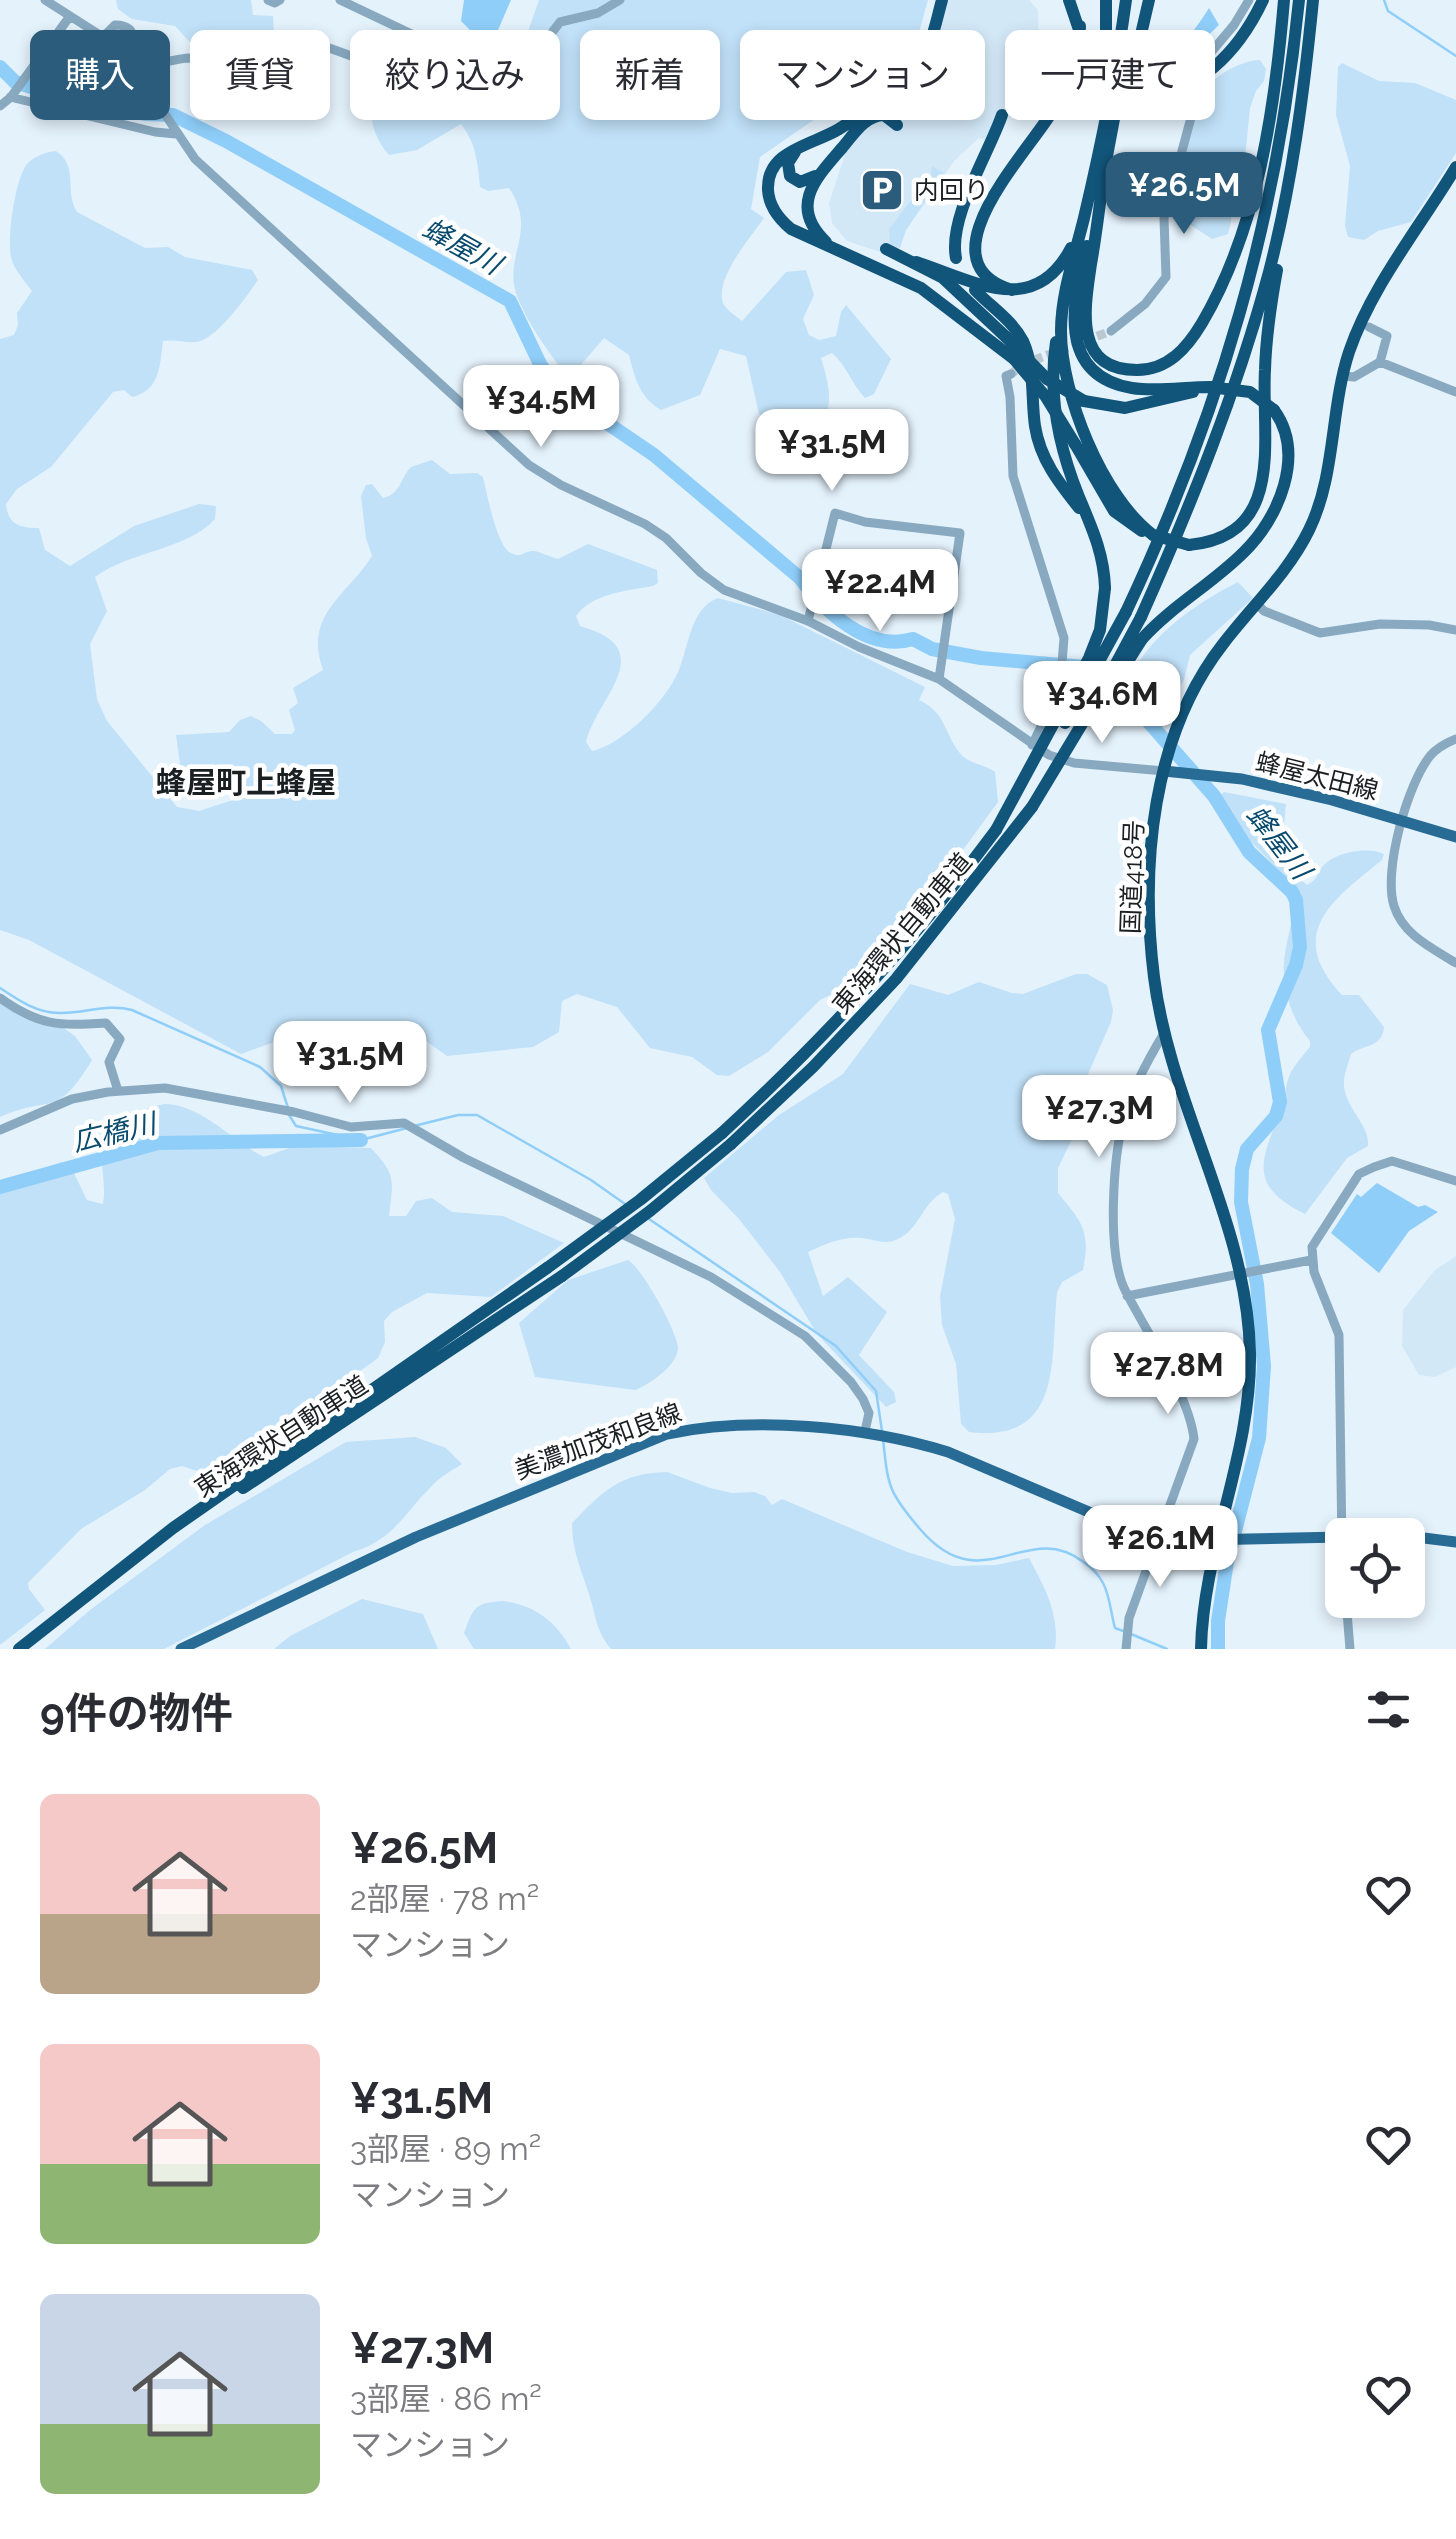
<!DOCTYPE html>
<html lang="ja">
<head>
<meta charset="utf-8">
<style>
  :root { --surface:#fff; --page:#f7f7f7; --text:#2b2b33; --muted:#7c7c81; --accent:#2c5c7b }
  body { margin:0; font-family:Raleway,"Noto Sans JP",sans-serif; background:var(--page); color:var(--text); height:100vh; display:flex; flex-direction:column; font-size:38px; white-space:nowrap }
  * { box-sizing:border-box; margin:0 }
  p { font-size:32px; color:var(--muted) }
  .icon { flex:none; width:55px; height:55px; fill:none; stroke:currentColor; stroke-width:2; stroke-linecap:round; stroke-linejoin:round }
  .map { position:relative; height:1649px; overflow:hidden }
  .panel { display:flex; flex-direction:column; background:var(--surface); flex:1 }
  .panel>* { flex:none }
  .hud { position:absolute; left:30px; top:30px; width:1398px; height:90px; display:flex; gap:20px }
  .buttons { position:absolute; left:1325px; top:1518px; display:grid; gap:20px }
  .buttons a { display:grid; place-items:center; width:100px; height:100px; border-radius:15px; background:var(--surface); box-shadow:0 5px 15px #0003; font-size:50px }
  .price { position:absolute; translate:-50% -85px; padding:0 22px; border-radius:20px; background:#fff; color:#222; font-size:32px; line-height:65px; filter:drop-shadow(0 2px 5px #0008) }
  .price::after { content:''; position:absolute; left:50%; top:60px; width:30px; height:22px; margin-left:-15px; background:inherit; clip-path:polygon(0 0,100% 0,50% 100%) }
  .price.active { background:var(--accent); color:#fff }
  ul { padding:0; list-style:none }
  li { display:flex; align-items:center; gap:30px; height:250px; padding:0 40px }
  li span { display:grid; place-items:center; flex:none; width:280px; height:200px; border-radius:15px; color:#555 }
  li>.icon { margin-inline-start:auto }
  span .icon { width:120px; height:120px; fill:#fffc; stroke-width:1 }
  li b { font-size:42px }
  h2 { display:flex; justify-content:space-between; align-items:center; height:120px; padding:0 40px; font-size:42px }
  .chip { padding:0 35px; border-radius:15px; background:var(--surface); box-shadow:0 5px 15px #0003; font-size:35px; line-height:90px }
  .chip.active { background:var(--accent); color:#fff }
  .map>svg:first-child { display:block }
  .built { fill:#d3e8f7 }
  .green { fill:#c1e1f8 }
  .water { fill:#8fcef9 }
  .lines { fill:none; stroke-linecap:round; stroke-linejoin:round }
  .stream { stroke:#8fcef9; stroke-width:2.5 }
  .river { stroke:#8fcef9; stroke-width:14 }
  .minor-tunnel { stroke:#bcc8d0; stroke-width:9; stroke-dasharray:9 4.5; stroke-linecap:butt }
  .minor { stroke:#88a9c0; stroke-width:9 }
  .major { stroke:#286c95; stroke-width:11 }
  .highway { stroke:#12557b; stroke-width:12 }
  .highway-bridge { stroke:#12557b; stroke-width:12 }
  .labels { text-anchor:middle; stroke-width:9; stroke-linejoin:round; paint-order:stroke }
  .poi-label { font-size:25px; fill:#1a1f22; stroke:#fff; text-anchor:start }
  .street-label { font-size:25px; fill:#1a1f22; stroke:#fff }
  .water-label { font-size:28px; font-style:italic; fill:#084b6e; stroke:#fff }
  .quarter-label { font-size:30px; font-weight:bold; fill:#1a1f22; stroke:#fff }
</style>
</head>
<body>
<div class="map">
<svg width="1456" height="1649" viewBox="0 0 1456 1649">
  <rect width="100%" height="100%" fill="#e4f2fc"/>
  <!-- built -->
  <path class="built" d="M 945,0 L 1029,0 L 1038,10 L 1039,49 L 1011,117 L 1002,115 L 993,143 L 979,138 L 954,161 L 906,230 L 895,257 L 847,241 L 832,223 L 829,203 L 847,148 L 867,110 L 917,68 Z
    M 1456,1256 L 1456,1367 L 1435,1377 L 1419,1375 L 1402,1346 L 1403,1310 L 1435,1270 Z"/>
  <!-- green -->
  <path class="green" d="M 116,0 L 251,0 L 253,15 L 273,16 L 275,51 L 229,72 L 195,48 L 175,26 L 132,19 L 118,9 Z
    M 539,0 L 928,0 L 915,47 L 908,55 L 760,157 L 751,209 L 764,218 C 751,237 712,281 724,305 C 728,311 736,316 742,321 L 786,272 L 806,270 L 814,295 L 803,319 L 809,335 L 819,340 L 836,336 L 841,312 L 846,305 L 891,359 L 874,394 L 865,398 C 851,383 847,366 832,353 L 821,358 C 832,394 837,420 800,441 L 759,414 L 746,356 L 720,349 L 700,395 L 661,410 C 639,397 635,378 629,355 L 604,338 L 574,373 L 564,373 C 547,349 526,322 516,293 C 504,255 538,231 509,188 L 488,191 L 480,187 C 478,164 476,143 461,124 L 417,150 L 389,155 C 368,131 370,110 374,81 L 386,79 L 395,114 L 411,117 L 488,75 L 513,74 Z
    M 1260,60 L 1266,69 L 1264,81 L 1256,91 L 1250,108 L 1245,158 L 1232,179 L 1231,222 L 1228,234 L 1212,239 L 1192,226 L 1176,205 C 1183,175 1190,123 1202,96 C 1210,77 1239,61 1260,60 Z
    M 1342,63 L 1379,81 L 1415,83 L 1456,100 L 1456,153 L 1411,222 L 1378,231 L 1364,240 L 1348,237 L 1345,226 L 1350,166 L 1336,115 L 1338,67 Z
    M 56,151 C 79,166 64,191 77,212 L 145,248 L 168,247 L 185,257 L 252,270 L 258,280 C 247,296 216,340 196,342 C 185,343 175,339 163,341 C 160,365 160,391 132,397 L 124,390 L 113,392 L 51,467 L 17,489 L 6,504 C 8,525 20,528 39,528 L 45,550 L 70,566 L 134,526 L 199,504 L 216,506 L 215,519 C 187,550 130,551 95,577 L 107,611 L 90,644 L 97,699 L 107,721 L 177,807 L 199,811 L 236,799 L 233,783 L 228,782 L 193,780 L 180,764 L 176,735 L 229,732 L 240,720 L 251,716 L 261,721 L 275,734 L 292,734 L 295,730 L 289,710 L 298,703 L 293,688 L 323,670 C 303,614 347,596 372,556 L 366,538 L 361,496 L 366,485 L 372,484 L 383,498 C 401,494 400,478 411,467 L 432,460 L 450,474 L 477,473 L 483,477 C 487,494 497,547 511,553 C 522,559 524,550 534,551 C 541,552 550,557 558,559 L 588,544 L 657,570 L 658,583 L 653,586 C 626,591 593,593 576,616 L 580,626 C 663,649 596,698 586,742 L 592,751 C 622,745 666,701 678,672 C 689,647 690,608 718,598 L 780,615 L 925,687 L 919,700 C 946,713 943,730 959,752 C 968,764 984,764 995,772 L 998,802 L 916,914 L 844,988 L 820,1000 L 768,1052 L 729,1076 L 717,1075 L 692,1057 L 650,1048 L 617,1007 L 577,994 L 562,1001 L 559,1032 L 533,1047 L 447,1056 L 419,1036 L 383,1037 L 356,1069 L 333,1072 L 323,1070 L 313,1032 L 302,1032 L 241,1054 L 29,940 L 0,930 L 0,339 L 14,335 L 18,325 L 17,313 L 32,291 C 24,280 14,270 11,257 C 7,237 15,179 27,164 C 34,156 46,152 56,151 Z
    M 932,166 L 944,173 L 906,230 L 900,248 L 890,244 L 889,229 L 931,174 Z
    M 1238,582 L 1253,598 L 1190,655 L 1184,680 L 1177,690 L 1166,695 L 1132,697 L 1127,688 C 1142,639 1195,604 1238,582 Z
    M 1224,792 L 1286,804 C 1283,836 1278,863 1307,885 C 1317,880 1316,876 1322,867 C 1334,852 1368,846 1384,854 L 1382,860 C 1331,901 1285,934 1342,995 L 1359,995 L 1384,1027 C 1382,1048 1364,1044 1351,1054 C 1348,1064 1343,1077 1344,1086 C 1346,1109 1370,1125 1368,1146 L 1347,1158 L 1305,1214 C 1241,1183 1266,1154 1283,1103 C 1286,1096 1285,1087 1288,1080 C 1291,1068 1302,1057 1310,1047 L 1310,1041 C 1289,1016 1279,981 1286,948 C 1289,930 1296,912 1291,895 C 1284,868 1256,850 1239,829 C 1231,820 1225,807 1219,796 Z
    M 1076,974 L 1087,974 L 1107,985 L 1113,1010 L 1111,1022 L 1077,1099 L 1074,1135 L 1058,1168 L 1058,1193 C 1082,1222 1091,1231 1083,1270 L 1062,1282 L 1057,1293 C 1050,1358 1065,1443 969,1432 L 961,1424 L 956,1364 L 942,1325 L 940,1296 L 955,1219 L 948,1194 L 943,1192 C 921,1204 919,1233 893,1241 C 884,1244 871,1239 862,1238 C 842,1236 825,1244 808,1252 L 823,1296 L 848,1277 L 887,1312 L 859,1355 L 894,1392 L 896,1402 L 886,1407 L 817,1334 L 780,1272 L 739,1219 L 711,1190 L 704,1178 L 779,1115 L 843,1074 L 910,984 L 948,995 L 979,982 L 1012,993 L 1023,994 Z
    M 0,1001 L 65,1029 L 75,1036 L 92,1060 C 56,1120 52,1094 0,1117 Z
    M 164,1104 C 201,1104 232,1141 264,1157 L 295,1146 L 371,1148 C 397,1176 393,1180 389,1216 L 406,1216 L 416,1201 L 432,1198 L 452,1212 L 503,1216 L 564,1243 L 491,1297 L 427,1293 L 392,1312 L 384,1321 L 385,1342 L 378,1358 L 297,1417 L 200,1472 L 182,1466 L 170,1469 L 145,1490 L 81,1529 L 28,1583 L 29,1589 L 45,1610 L 0,1645 L 0,1183 L 62,1162 L 72,1169 L 87,1200 L 103,1204 C 107,1182 98,1161 103,1140 L 148,1108 Z
    M 628,1260 C 642,1268 677,1331 678,1348 C 678,1365 649,1385 635,1390 L 535,1377 L 519,1323 L 568,1280 Z
    M 415,1437 L 446,1448 L 462,1464 C 451,1471 438,1478 430,1488 C 402,1516 394,1539 353,1552 L 164,1649 L 45,1649 L 90,1610 L 205,1525 L 346,1442 Z
    M 667,1472 L 710,1488 L 732,1493 L 754,1492 L 765,1496 L 772,1505 L 782,1499 L 907,1552 L 953,1566 L 996,1565 L 1029,1558 C 1045,1588 1060,1615 1055,1649 L 611,1649 C 599,1635 596,1621 592,1604 C 584,1575 572,1554 572,1523 C 603,1491 620,1473 667,1472 Z
    M 362,1599 L 423,1614 L 438,1649 L 274,1649 L 290,1636 Z
    M 503,1601 C 534,1605 556,1621 571,1649 L 474,1649 L 464,1633 C 474,1607 474,1603 503,1601 Z"/>
  <!-- water -->
  <path class="water" d="M 464,0 L 511,0 L 495,37 L 476,36 L 461,21 Z
    M 1209,8 L 1219,25 L 1189,54 L 1190,60 L 1172,68 L 1148,73 L 1155,53 C 1183,50 1194,31 1209,8 Z
    M 1377,1183 L 1418,1207 L 1425,1205 L 1438,1212 L 1409,1231 L 1379,1273 L 1331,1233 L 1357,1194 L 1361,1197 Z"/>
  <g class="lines">
    <!-- stream -->
    <path class="stream" d="M 1384,0 L 1388,11 L 1456,56
      M 0,988 C 18,1000 37,1013 59,1013 C 84,1014 107,1003 132,1010 L 260,1067 L 281,1086 L 288,1108
      M 289,1115 L 296,1126 L 361,1140 L 407,1128
      M 414,1126 L 458,1115 L 477,1115 L 591,1180 L 625,1204
      M 649,1219 L 836,1346 L 876,1391 L 882,1431
      M 883,1439 C 888,1486 888,1492 920,1529 C 982,1602 1026,1519 1082,1561 C 1091,1567 1098,1573 1103,1583 C 1110,1596 1111,1614 1115,1628 L 1123,1631
      M 1131,1634 L 1167,1649"/>
    <!-- river -->
    <path class="river" d="M 0,67 L 15,82 L 67,98 L 145,114 L 173,115 L 226,141 L 510,301 L 540,364 L 557,389 L 654,455 L 800,578 C 824,610 867,653 913,639 L 932,649 L 981,658 L 1085,667 L 1109,677 L 1214,796 L 1249,852 L 1292,892 L 1296,900 L 1300,947 L 1296,965 L 1268,1030 L 1280,1102 L 1276,1116 L 1247,1149 L 1242,1169 L 1241,1202 L 1257,1284 L 1264,1366 L 1259,1438 L 1227,1562 L 1218,1621 L 1218,1649
      M 0,1187 L 158,1143 L 361,1140"/>
    <!-- minor-tunnel -->
    <path class="minor-tunnel" d="M 1196,99 L 1207,57
      M 1011,374 L 1024,364 L 1111,331"/>
    <!-- minor -->
    <path class="minor" d="M 45,0 L 103,37 L 128,59 L 195,159 L 529,465 L 561,485 L 645,524 L 666,538 L 701,573 L 724,590 L 808,621 L 859,647 L 939,679 L 1049,755 L 1074,763 L 1164,771
      M 268,0 L 275,3 L 280,0
      M 340,0 L 458,56 L 471,67 L 522,65 L 534,56 L 560,22 L 598,13 L 620,0
      M 103,37 L 115,25 C 140,25 129,43 143,55 C 156,68 173,59 188,58 C 201,58 213,66 225,70 C 248,78 249,74 268,64 C 276,61 284,63 291,60 C 298,56 302,48 308,44 L 321,45 L 398,73 L 411,106 L 416,110 C 438,108 461,88 471,67
      M 1207,57 L 1234,25 L 1249,0
      M 10,97 L 155,132 L 176,134
      M 0,106 L 11,97 L 70,16
      M 1111,331 L 1145,304 L 1166,277 L 1164,218 L 1196,99
      M 1380,362 L 1456,392
      M 1011,374 L 1006,376 L 1010,397 L 1013,476 L 1064,638 L 1060,688 L 1032,745
      M 1343,376 L 1354,377 L 1380,362 L 1387,336 L 1369,327
      M 1257,604 L 1264,611 L 1320,633 L 1380,624 L 1429,625 L 1456,630
      M 808,621 L 835,513 L 865,522 L 960,533 L 939,679
      M 1456,739 C 1446,743 1437,748 1430,756 C 1407,785 1383,871 1394,906 C 1403,935 1432,948 1456,963
      M 0,998 C 39,1026 59,1026 106,1023 L 120,1039 L 109,1062 L 118,1091
      M 0,1130 L 72,1099 L 108,1092 L 165,1088 L 294,1112 L 351,1127 L 404,1123 L 464,1158 L 711,1277 L 805,1336 L 851,1382 L 863,1399 L 869,1413 L 865,1431
      M 1127,1296 L 1311,1260
      M 1342,1549 L 1339,1335 L 1314,1272 L 1312,1247 L 1359,1174 L 1374,1167 L 1392,1161 L 1456,1181
      M 1346,1600 L 1350,1649
      M 1126,1649 L 1129,1618 L 1194,1439 C 1189,1395 1147,1333 1126,1292 C 1106,1255 1113,1158 1124,1117 C 1132,1088 1149,1058 1164,1033"/>
    <!-- major -->
    <path class="major" d="M 1164,771 L 1242,779 L 1332,800 L 1456,837
      M 1408,1536 L 1456,1542
      M 181,1649 L 416,1537 L 667,1434 C 753,1416 864,1426 948,1452 L 1157,1541 L 1342,1537"/>
    <!-- highway -->
    <path class="highway" d="M 942,0 C 936,21 932,48 917,65 C 900,85 862,115 839,129 C 813,145 766,150 768,190 C 769,207 779,219 791,229 L 921,288 L 1014,359
      M 1069,0 L 1093,71
      M 1126,0 C 1116,73 1101,146 1084,218 C 1075,255 1061,293 1061,331 C 1061,394 1102,497 1153,535
      M 1106,85 L 1106,0
      M 1128,90 L 1149,0
      M 1137,96 C 1197,97 1239,51 1263,0
      M 795,152 L 788,163 L 790,176 L 800,182 L 815,176
      M 1103,181 C 1099,209 1096,237 1091,264 C 1085,306 1072,370 1137,370 C 1168,370 1187,348 1202,323 C 1258,228 1275,108 1284,0
      M 1101,188 L 1127,50
      M 826,242 C 788,206 816,178 842,148 C 854,134 864,116 884,115 L 897,125
      M 1087,246 C 1073,299 1055,375 1132,388 C 1157,392 1184,387 1210,387
      M 886,249 L 943,278 L 1006,337
      M 956,258 C 948,218 988,155 1002,115
      M 916,262 C 974,281 1034,319 1071,248
      M 975,290 C 991,307 1012,320 1023,341 C 1035,367 1031,399 1035,426 C 1040,459 1059,483 1079,508
      M 1012,290 C 918,261 1031,150 1055,107 C 1069,83 1080,54 1080,26
      M 1056,342 C 1048,394 1059,448 1079,497 C 1092,528 1104,554 1105,588
      M 1084,401 L 1125,408 L 1193,392
      M 1075,444 L 1114,511 L 1142,531
      M 1189,545 C 1287,536 1261,438 1265,370 C 1266,336 1271,303 1277,270
      M 1126,612 C 1220,412 1277,220 1299,0
      M 1141,617 C 1191,505 1237,391 1269,272 C 1292,183 1304,92 1313,0
      M 1142,639 C 1173,605 1212,584 1244,552 C 1279,518 1306,454 1274,410
      M 722,1133 C 827,1036 911,945 996,830
      M 731,1144 L 813,1067 L 896,979 L 1032,807
      M 243,1488 L 562,1276
      M 19,1649 L 173,1528 L 547,1268
      M 1201,1649 C 1203,1548 1252,1454 1250,1352 C 1247,1221 1170,1106 1154,977 C 1140,865 1152,735 1223,644 C 1252,606 1288,573 1309,530 C 1336,475 1330,410 1349,352 C 1372,285 1420,227 1456,167"/>
    <!-- highway-bridge -->
    <path class="highway-bridge" d="M 1093,71 L 1108,87 L 1137,96
      M 1006,337 L 1047,379 L 1084,401
      M 1014,359 L 1046,397 L 1075,444
      M 1210,387 L 1250,392 L 1274,410
      M 1153,535 L 1189,545
      M 1121,672 L 1142,639
      M 1065,723 L 1126,612
      M 1032,807 L 1097,699 L 1141,617
      M 996,830 L 1089,658 L 1100,630 L 1105,588
      M 547,1268 L 640,1200 L 722,1133
      M 562,1276 L 650,1211 L 731,1144"/>
  </g>
  <!-- icons -->
  <defs>
    <g id="parking-square" transform="scale(2.25)"><rect x="-9" y="-9" width="18" height="18" rx="4" fill="#2c5c7b" stroke="#fff"/><path d="M-3.5-5.5H1a3.5 3.5 0 0 1 0 7H-1V5.5H-3.5ZM-1-3.4V-.6H.8a1.4 1.4 0 0 0 0-2.8Z" fill="#fff"/></g>
  </defs>
  <g fill-rule="evenodd">
    <use href="#parking-square" x="882" y="190"/>
  </g>
  <g class="labels">
    <!-- poi labels -->
    <g class="poi-label">
      <text x="914" y="199">内回り</text>
    </g>
    <!-- street labels -->
    <g class="street-label">
      <text transform="translate(1317 776) rotate(14)" y="9">蜂屋太田線</text>
      <text transform="translate(1132 877) rotate(-88)" y="9">国道418号</text>
      <text transform="translate(902 933) rotate(-50)" y="9">東海環状自動車道</text>
      <text transform="translate(281 1436) rotate(-33)" y="9">東海環状自動車道</text>
      <text transform="translate(598 1441) rotate(-20)" y="9">美濃加茂和良線</text>
    </g>
    <!-- water labels -->
    <g class="water-label">
      <text transform="translate(462 246) rotate(29)" y="10">蜂屋川</text>
      <text transform="translate(1279 842) rotate(52)" y="10">蜂屋川</text>
      <text transform="translate(114 1132) rotate(-13)" y="10">広橋川</text>
    </g>
    <!-- quarter labels -->
    <g class="quarter-label">
      <text x="246" y="793">蜂屋町上蜂屋</text>
    </g>
  </g>
</svg>
<div class="buttons">
<a><svg class="icon" aria-label="locate" viewBox="0 0 24 24"><circle cx="12" cy="12" r="6"/><path d="M12 2v4M12 18v4M2 12h4M18 12h4"/></svg></a>
</div>
<b class="price active" style="left:1184px;top:237px">¥26.5M</b>
<b class="price" style="left:541px;top:450px">¥34.5M</b>
<b class="price" style="left:832px;top:494px">¥31.5M</b>
<b class="price" style="left:880px;top:634px">¥22.4M</b>
<b class="price" style="left:1102px;top:746px">¥34.6M</b>
<b class="price" style="left:350px;top:1106px">¥31.5M</b>
<b class="price" style="left:1099px;top:1160px">¥27.3M</b>
<b class="price" style="left:1168px;top:1417px">¥27.8M</b>
<b class="price" style="left:1160px;top:1590px">¥26.1M</b>
<div class="hud">
<a class="chip active">購入</a>
<a class="chip">賃貸</a>
<a class="chip">絞り込み</a>
<a class="chip">新着</a>
<a class="chip">マンション</a>
<a class="chip">一戸建て</a>
</div>
</div>
<section class="panel">
<h2>9件の物件<svg class="icon" aria-label="filters" viewBox="0 0 24 24"><path d="M4 7h16M4 17h16"/><circle cx="9" cy="7" r="2"/><circle cx="15" cy="17" r="2"/></svg></h2>
<ul>
<li><span style="background:linear-gradient(#f6c9c9 60%,#b9a48a 0)"><svg class="icon" aria-label="home" viewBox="0 0 24 24"><path d="M3 11l9-7 9 7M6 9v11h12V9"/></svg></span><div><b>¥26.5M</b><p>2部屋 · 78 m²</p><p>マンション</p></div><svg class="icon" aria-label="heart" viewBox="0 0 24 24"><path d="M12 20l-8-8c-3-5 5-10 8-4 3-6 11-1 8 4z"/></svg></li>
<li><span style="background:linear-gradient(#f6c9c9 60%,#8fb573 0)"><svg class="icon" aria-label="home" viewBox="0 0 24 24"><path d="M3 11l9-7 9 7M6 9v11h12V9"/></svg></span><div><b>¥31.5M</b><p>3部屋 · 89 m²</p><p>マンション</p></div><svg class="icon" aria-label="heart" viewBox="0 0 24 24"><path d="M12 20l-8-8c-3-5 5-10 8-4 3-6 11-1 8 4z"/></svg></li>
<li><span style="background:linear-gradient(#c9d6e8 65%,#8fb573 0)"><svg class="icon" aria-label="home" viewBox="0 0 24 24"><path d="M3 11l9-7 9 7M6 9v11h12V9"/></svg></span><div><b>¥27.3M</b><p>3部屋 · 86 m²</p><p>マンション</p></div><svg class="icon" aria-label="heart" viewBox="0 0 24 24"><path d="M12 20l-8-8c-3-5 5-10 8-4 3-6 11-1 8 4z"/></svg></li>
</ul>
</section>
</body>
</html>
